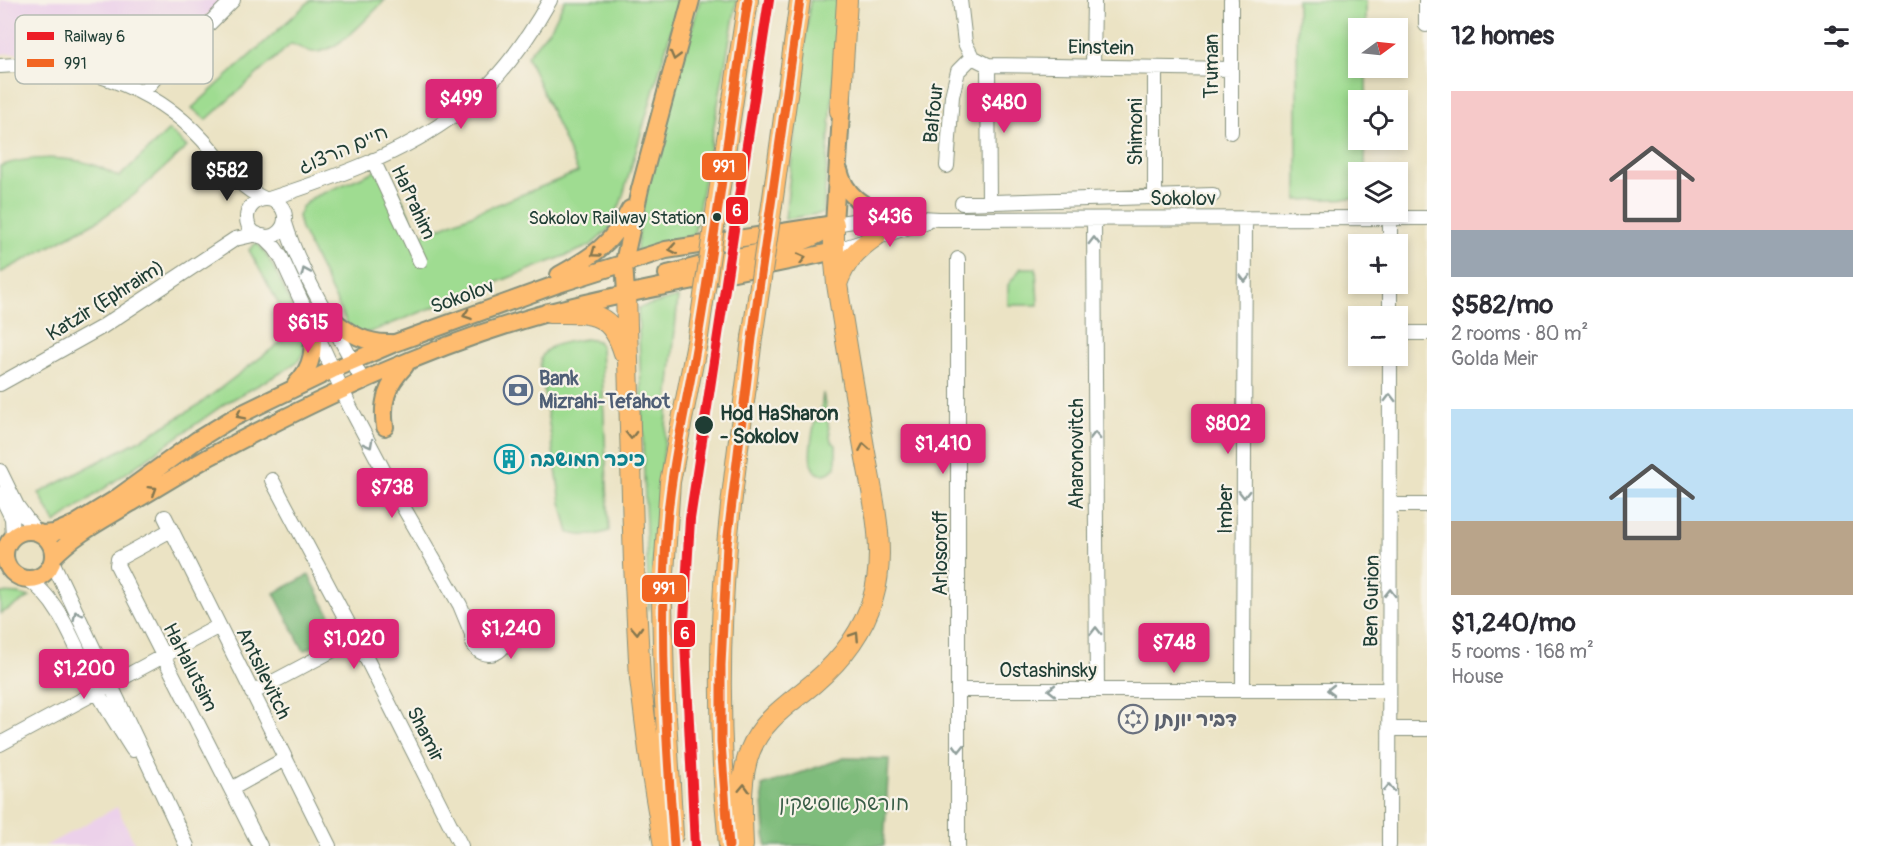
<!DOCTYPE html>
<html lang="en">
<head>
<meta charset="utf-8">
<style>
  :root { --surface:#fff; --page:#f2f2f3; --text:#2b2b33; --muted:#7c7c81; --accent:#db2777 }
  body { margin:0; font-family:Pangolin,"Playpen Sans Hebrew",sans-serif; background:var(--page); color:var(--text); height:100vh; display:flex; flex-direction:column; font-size:22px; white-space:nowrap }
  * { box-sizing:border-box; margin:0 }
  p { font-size:20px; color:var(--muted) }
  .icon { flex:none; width:33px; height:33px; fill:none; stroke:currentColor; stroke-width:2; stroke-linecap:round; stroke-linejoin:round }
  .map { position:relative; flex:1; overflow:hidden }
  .details { display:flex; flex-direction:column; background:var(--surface); width:450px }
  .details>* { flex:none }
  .needle { width:39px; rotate:75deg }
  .controls { position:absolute; left:1348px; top:18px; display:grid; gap:12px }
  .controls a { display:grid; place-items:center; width:60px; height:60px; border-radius:0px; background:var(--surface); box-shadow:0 3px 9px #0003; font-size:30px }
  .price { position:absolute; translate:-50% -51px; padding:0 14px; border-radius:6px; background:var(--accent); color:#fff; font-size:20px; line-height:39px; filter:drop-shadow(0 2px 3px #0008) }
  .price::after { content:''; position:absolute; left:50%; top:36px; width:18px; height:14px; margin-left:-9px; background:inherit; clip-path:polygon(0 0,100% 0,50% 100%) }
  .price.selected { background:#222; color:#fff }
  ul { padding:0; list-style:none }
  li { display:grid; align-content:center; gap:12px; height:318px; padding:0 24px }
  li span { display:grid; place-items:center; height:186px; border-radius:0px; color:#555 }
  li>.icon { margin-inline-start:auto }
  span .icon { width:108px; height:108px; fill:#fffc; stroke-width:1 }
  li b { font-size:26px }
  h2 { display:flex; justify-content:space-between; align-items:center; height:72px; padding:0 24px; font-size:26px }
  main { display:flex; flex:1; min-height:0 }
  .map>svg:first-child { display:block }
  .built { fill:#ecd1ea }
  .green { fill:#9fdc91; stroke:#5f8c62; stroke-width:1.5 }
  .forest { fill:#7fbc7b; stroke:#4f7c58; stroke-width:1.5 }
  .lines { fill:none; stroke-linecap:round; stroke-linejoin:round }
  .minor-casing { stroke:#85907c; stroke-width:16 }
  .major-casing { stroke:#85907c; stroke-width:20 }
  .highway-casing { stroke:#85907c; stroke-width:22 }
  .minor { stroke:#fff; stroke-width:14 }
  .major { stroke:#febc70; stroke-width:16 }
  .highway { stroke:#febc70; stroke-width:20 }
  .highway-bridge-casing { stroke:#85907c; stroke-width:22; stroke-linecap:butt }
  .highway-bridge { stroke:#febc70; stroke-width:20 }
  .bus-1-casing { stroke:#f7f3e8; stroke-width:14 }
  .bus-1 { stroke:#f26522; stroke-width:9 }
  .rail-1-casing { stroke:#f7f3e8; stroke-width:15 }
  .rail-1 { stroke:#ed1d26; stroke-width:10 }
  .oneway { stroke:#83764f }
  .oneway2 { stroke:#8f9e9a }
  .bus-dot { fill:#1f3d34; stroke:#f7f3e8; stroke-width:2 }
  .labels { text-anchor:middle; stroke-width:4.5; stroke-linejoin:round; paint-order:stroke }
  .bus-label { font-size:18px; fill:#1f3d34; stroke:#f7f3e8; text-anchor:end }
  .street-label { font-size:20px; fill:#1f3d34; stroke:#f7f3e8 }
  .service-label { font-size:20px; font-weight:bold; fill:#4e5e75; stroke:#f7f3e8; text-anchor:start }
  .stop-label { font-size:20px; font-weight:bold; fill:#1f3d34; stroke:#f7f3e8; text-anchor:start }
  .culture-label { font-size:20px; font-weight:bold; fill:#0d838f; stroke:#f7f3e8; text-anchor:start }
  .worship-label { font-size:20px; font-weight:bold; fill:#5b616d; stroke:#f7f3e8; text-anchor:start }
  .park-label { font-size:20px; fill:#395d47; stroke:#f7f3e8 }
  .key { fill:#f7f3e8; stroke:#b6bcb2; stroke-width:1.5 }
  .key-label { font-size:16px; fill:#1f3d34 }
  .line-badge { stroke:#f7f3e8; stroke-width:2 }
  .badge-label { font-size:16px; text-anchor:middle; font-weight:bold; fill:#fff }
</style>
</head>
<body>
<main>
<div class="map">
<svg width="1427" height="846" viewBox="0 0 1427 846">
  <rect width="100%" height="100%" fill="#f7f3e8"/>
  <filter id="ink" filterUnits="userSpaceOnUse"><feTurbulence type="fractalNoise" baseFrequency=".0167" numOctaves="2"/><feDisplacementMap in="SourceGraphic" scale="12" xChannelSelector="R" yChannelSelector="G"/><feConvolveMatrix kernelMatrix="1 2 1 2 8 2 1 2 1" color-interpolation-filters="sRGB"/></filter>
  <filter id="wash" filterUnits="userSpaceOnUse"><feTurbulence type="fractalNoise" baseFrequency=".008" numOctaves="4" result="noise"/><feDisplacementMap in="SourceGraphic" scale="24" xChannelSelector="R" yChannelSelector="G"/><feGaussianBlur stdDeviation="1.35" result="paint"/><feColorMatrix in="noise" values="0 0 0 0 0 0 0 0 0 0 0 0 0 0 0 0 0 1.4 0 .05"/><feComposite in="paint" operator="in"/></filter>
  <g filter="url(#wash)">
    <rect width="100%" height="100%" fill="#ebe3c4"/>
    <!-- built -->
    <path class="built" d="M 0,0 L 223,0 L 142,78 L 131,71 L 69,53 L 41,52 L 0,54 Z
      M 117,807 L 136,846 L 45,846 Z"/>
    <!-- green -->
    <path class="green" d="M 311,0 L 385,0 C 369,16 337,54 313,52 C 306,51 298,46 291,44 L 206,120 L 192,108 Z
      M 565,0 L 680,0 L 621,202 L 609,229 L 590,246 L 370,332 L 358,333 L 350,329 L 301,229 L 298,216 L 302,207 L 312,198 L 387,166 L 419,236 L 578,172 L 527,56 L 552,26 Z
      M 700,0 L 737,0 L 693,240 L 636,253 L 644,194 Z
      M 810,0 L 840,0 L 823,213 L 785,219 Z
      M 1297,0 L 1366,0 L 1366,28 L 1359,28 L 1359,68 L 1366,68 L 1366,100 L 1359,100 L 1359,140 L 1365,140 L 1365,172 L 1359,172 L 1359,198 L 1297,200 Z
      M 169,130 L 187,147 L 134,195 L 99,220 L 0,273 L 0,166 C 28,156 66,156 94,165 C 102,168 111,173 119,177 Z
      M 256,243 C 272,255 304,329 305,349 L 299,360 L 284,371 L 226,403 L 55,523 L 39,493 L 151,434 L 197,406 L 294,332 L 249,250 Z
      M 1021,268 L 1036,268 L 1038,305 L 1008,305 L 1008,285 Z
      M 678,297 L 649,610 L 638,308 Z
      M 585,339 L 598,341 L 601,346 L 609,531 C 594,536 585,537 569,533 L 561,502 L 540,365 C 541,342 567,343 585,339 Z
      M 823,393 L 831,441 L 836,445 L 836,467 C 832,471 828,474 823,474 C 802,474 813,432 815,421 L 820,421 Z
      M 0,593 L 19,594 L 30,597 L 0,614 Z"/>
    <!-- forest -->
    <path class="forest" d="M 309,575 L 339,633 L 304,651 L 274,593 Z
      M 844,758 L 889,759 L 884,846 L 766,846 L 762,786 Z"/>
  </g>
  <g filter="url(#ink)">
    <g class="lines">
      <!-- minor casing -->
      <g class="minor-casing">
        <path id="minor" d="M 1426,0 L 1426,25
          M 972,57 L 988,65 L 1231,69
          M 988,65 L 989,202
          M 0,66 C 75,60 151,83 203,140 C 223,162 237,187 265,199
          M 1093,67 L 1094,0
          M 142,93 L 155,78 L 233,0
          M 1231,132 L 1231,0
          M 373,160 L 420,261
          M 947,166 L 952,96 L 958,71 L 972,57 L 965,43 L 960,0
          M 1155,197 L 1155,68
          M 269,199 C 333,178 403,154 457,113 C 497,83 526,43 550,0
          M247 218a19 19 0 1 1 38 0a19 19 0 1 1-38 0Z
          M 962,203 L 1213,195
          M 1094,219 L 1097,690
          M 285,223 C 302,279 338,330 363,382
          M 834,224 L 885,216 L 939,219 L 1427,218
          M 263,236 L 275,248 L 281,257 L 350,407 L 398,498 L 460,605 L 472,634
          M 1390,244 L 1390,219
          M 834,251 L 925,222
          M 1390,316 L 1390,284
          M 1398,333 L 1427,333
          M 0,384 L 102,327 L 235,239 L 257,234
          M 0,471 L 17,506 L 36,532
          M 272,480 L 356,638 L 461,846
          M 0,494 L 12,518 L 13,538
          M 1391,505 L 1427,505
          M 165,517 L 329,846
          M 171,530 L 118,559 L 117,565 L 260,846
          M 52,561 L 187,846
          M 26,578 C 62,600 78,655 97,691 C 108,711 121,731 133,750
          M472 637a17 17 0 1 1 34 0a17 17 0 1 1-34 0Z
          M 960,690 L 1389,690
          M 1243,690 L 1245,219
          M 252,693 L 356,638
          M 1389,729 L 1427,729
          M 0,744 L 219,626
          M 231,789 L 285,759
          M 958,846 L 958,259
          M 1389,846 L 1390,356"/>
      </g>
      <!-- major casing -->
      <g class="major-casing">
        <path id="major" d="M 839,170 C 845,196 863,205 885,216
          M 834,224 L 842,99
          M 667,274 C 686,270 703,264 722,260 C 757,251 799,250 829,228
          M 559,275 C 592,257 613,243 630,209
          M 626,293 L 624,262 L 640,189 L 691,0
          M 331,318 C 349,334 367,344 391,343
          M 296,384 C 314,366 314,348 312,324
          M 385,427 C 381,402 387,385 405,366
          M5 555a24 24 0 1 1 48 0a24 24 0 1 1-48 0Z
          M 42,534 L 54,533 L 75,524 L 114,500 L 197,440 L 233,418 L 332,370 L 395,343 L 558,284 L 666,250 L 834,224
          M 53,557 C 75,534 103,520 131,503 C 157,488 182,472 209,457 C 317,399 431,345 550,312 C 644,287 740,273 834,251"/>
      </g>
      <!-- highway casing -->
      <g class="highway-casing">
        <path id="highway" d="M 840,111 L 847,0
          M 772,205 L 800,0
          M 717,206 L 748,0
          M 837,284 C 845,261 857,249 876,236
          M 626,293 L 634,564 L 640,679 L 652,775 L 664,846
          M 549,313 C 588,313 611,309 624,353
          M 673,835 L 664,684 L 662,603 L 670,482 L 698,337
          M 729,846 C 719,746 718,646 727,546 C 733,476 744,407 752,338
          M 743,846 C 742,816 739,779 750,751 C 762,720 789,704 814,683 C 841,660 863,632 873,598 C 888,548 871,491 863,441 C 854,389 845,336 837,284 L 834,251 L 834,224"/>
      </g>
      <!-- minor -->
      <use href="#minor" class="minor"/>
      <!-- major -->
      <use href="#major" class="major"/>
      <!-- highway -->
      <use href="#highway" class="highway"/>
      <!-- highway-bridge casing -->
      <g class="highway-bridge-casing">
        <path id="highway-bridge" d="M 698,337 L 717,206
          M 752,338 L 772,205"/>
      </g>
      <!-- highway-bridge -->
      <use href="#highway-bridge" class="highway-bridge"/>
      <!-- bus-1 casing -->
      <g class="bus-1-casing">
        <path id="bus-1" d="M 674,846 C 666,739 659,632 667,524 C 672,461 688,399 698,337 C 717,225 731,112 748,0
          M 729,846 L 721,743 L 721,665 L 727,544 L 752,338 L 800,0"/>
      </g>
      <!-- bus-1 -->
      <use href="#bus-1" class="bus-1"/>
      <!-- rail-1 casing -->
      <g class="rail-1-casing">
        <path id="rail-1" d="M 695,846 L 684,620 L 690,519 L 769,0"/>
      </g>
      <!-- rail-1 -->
      <use href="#rail-1" class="rail-1"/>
    </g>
    <!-- one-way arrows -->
    <defs><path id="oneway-chevron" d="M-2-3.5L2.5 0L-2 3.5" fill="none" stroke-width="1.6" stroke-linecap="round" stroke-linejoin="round" transform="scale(1.5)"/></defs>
    <g class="oneway">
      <use href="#oneway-chevron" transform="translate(675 56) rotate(105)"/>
      <use href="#oneway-chevron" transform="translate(673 249) rotate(170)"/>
      <use href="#oneway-chevron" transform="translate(595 253) rotate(144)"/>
      <use href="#oneway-chevron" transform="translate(802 258) rotate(-13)"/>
      <use href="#oneway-chevron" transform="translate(467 315) rotate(161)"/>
      <use href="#oneway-chevron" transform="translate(240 415) rotate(153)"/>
      <use href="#oneway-chevron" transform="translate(631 435) rotate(89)"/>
      <use href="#oneway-chevron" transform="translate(864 447) rotate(-100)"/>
      <use href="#oneway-chevron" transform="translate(153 490) rotate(-32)"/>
      <use href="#oneway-chevron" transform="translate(637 630) rotate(87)"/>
      <use href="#oneway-chevron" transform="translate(855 636) rotate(-57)"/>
      <use href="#oneway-chevron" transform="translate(744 788) rotate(-88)"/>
    </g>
    <g class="oneway2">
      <use href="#oneway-chevron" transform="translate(1094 241) rotate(-90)"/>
      <use href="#oneway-chevron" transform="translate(305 272) rotate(-114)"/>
      <use href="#oneway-chevron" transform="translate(1245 278) rotate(90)"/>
      <use href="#oneway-chevron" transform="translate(1390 398) rotate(-90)"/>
      <use href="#oneway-chevron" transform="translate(1095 436) rotate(-90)"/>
      <use href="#oneway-chevron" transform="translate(369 444) rotate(62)"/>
      <use href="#oneway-chevron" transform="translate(1244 494) rotate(90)"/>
      <use href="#oneway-chevron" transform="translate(1390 593) rotate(-89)"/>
      <use href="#oneway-chevron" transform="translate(77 615) rotate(-117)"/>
      <use href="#oneway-chevron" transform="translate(1096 631) rotate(-90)"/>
      <use href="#oneway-chevron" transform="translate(1052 690) rotate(-180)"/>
      <use href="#oneway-chevron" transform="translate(1331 690) rotate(180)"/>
      <use href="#oneway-chevron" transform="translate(959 748) rotate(91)"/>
      <use href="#oneway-chevron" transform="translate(1389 788) rotate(-90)"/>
    </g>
  </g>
  <!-- icons -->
  <defs>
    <g id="bank-ring" transform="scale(1.5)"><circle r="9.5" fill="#f7f3e8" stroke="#5c6f8a" stroke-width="1.5"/><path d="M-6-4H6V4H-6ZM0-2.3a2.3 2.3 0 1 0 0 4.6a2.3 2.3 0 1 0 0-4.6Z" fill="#5c6f8a"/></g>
    <g id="building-ring" transform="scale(1.5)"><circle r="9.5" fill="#f7f3e8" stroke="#0f9aa8" stroke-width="1.5"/><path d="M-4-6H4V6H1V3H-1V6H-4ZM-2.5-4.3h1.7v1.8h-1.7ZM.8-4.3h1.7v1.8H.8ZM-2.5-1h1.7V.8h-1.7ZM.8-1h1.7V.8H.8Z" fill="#0f9aa8"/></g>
    <g id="synagogue-ring" transform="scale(1.5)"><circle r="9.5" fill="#f7f3e8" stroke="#6b7280" stroke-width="1.5"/><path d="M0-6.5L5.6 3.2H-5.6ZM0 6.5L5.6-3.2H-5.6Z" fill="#6b7280"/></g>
  </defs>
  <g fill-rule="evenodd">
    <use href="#bank-ring" x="518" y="390"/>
    <use href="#building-ring" x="509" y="459"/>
    <use href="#synagogue-ring" x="1133" y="719"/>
  </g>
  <!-- markers -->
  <g class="bus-dot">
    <circle cx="717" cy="217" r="5"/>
    <circle cx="704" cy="425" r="10"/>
  </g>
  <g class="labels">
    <!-- bus labels -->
    <g class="bus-label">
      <text x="706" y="224">Sokolov Railway Station</text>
    </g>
    <!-- street labels -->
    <g class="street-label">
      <text transform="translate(1101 47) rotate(1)" y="7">Einstein</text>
      <text transform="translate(1211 66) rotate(-90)" y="7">Truman</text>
      <text transform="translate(933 113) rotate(-84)" y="7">Balfour</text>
      <text transform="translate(1135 132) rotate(-90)" y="7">Shimoni</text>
      <text transform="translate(343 149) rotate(-23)" y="7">חיים הרצוג</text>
      <text x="1183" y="205">Sokolov</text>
      <text transform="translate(414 202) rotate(65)" y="7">HaPrahim</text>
      <text transform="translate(462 296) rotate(-20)" y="7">Sokolov</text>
      <text transform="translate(105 300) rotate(-32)" y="7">Katzir (Ephraim)</text>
      <text transform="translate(1076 454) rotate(-90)" y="7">Aharonovitch</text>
      <text transform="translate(1225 509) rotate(-90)" y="7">Imber</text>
      <text transform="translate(940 553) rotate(-90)" y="7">Arlosoroff</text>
      <text transform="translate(1371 601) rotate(-89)" y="7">Ben Gurion</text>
      <text transform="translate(191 667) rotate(63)" y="7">HaHalutsim</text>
      <text x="1048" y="677">Ostashinsky</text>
      <text transform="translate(264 673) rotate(64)" y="7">Antsilevitch</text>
      <text transform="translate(426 734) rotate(63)" y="7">Shamir</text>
    </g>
    <!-- service labels -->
    <g class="service-label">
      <text x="539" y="385">Bank<tspan x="539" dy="23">Mizrahi-Tefahot</tspan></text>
    </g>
    <!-- stop labels -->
    <g class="stop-label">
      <text x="720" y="420">Hod HaSharon<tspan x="720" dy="23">- Sokolov</tspan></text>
    </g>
    <!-- culture labels -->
    <g class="culture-label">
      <text x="530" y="466">כיכר המושבה</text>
    </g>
    <!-- worship labels -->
    <g class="worship-label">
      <text x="1154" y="726">דביר יונתן</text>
    </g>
    <!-- park labels -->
    <g class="park-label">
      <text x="844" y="810">חורשת אוסישקין</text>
    </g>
  </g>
  <!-- legend -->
  <rect x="15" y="15" width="198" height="69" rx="9" class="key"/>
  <rect x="27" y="32" width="27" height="8" fill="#ed1d26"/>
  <rect x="27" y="59" width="27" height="8" fill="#f26522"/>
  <g class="key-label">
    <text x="64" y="42">Railway 6</text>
    <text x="64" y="69">991</text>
  </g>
  <g class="line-badge">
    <rect x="701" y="152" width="46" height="29" rx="6" fill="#f26522"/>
    <rect x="725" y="196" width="24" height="29" rx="6" fill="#ed1d26"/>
    <rect x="641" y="574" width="46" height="29" rx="6" fill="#f26522"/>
    <rect x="673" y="619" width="23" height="29" rx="6" fill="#ed1d26"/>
  </g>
  <g class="badge-label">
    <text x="724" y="172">991</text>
    <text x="737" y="216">6</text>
    <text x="664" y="594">991</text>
    <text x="685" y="639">6</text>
  </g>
</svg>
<div class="controls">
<a><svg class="needle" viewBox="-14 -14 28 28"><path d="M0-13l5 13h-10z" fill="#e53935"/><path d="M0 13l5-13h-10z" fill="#7c7c81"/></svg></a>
<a><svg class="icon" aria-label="locate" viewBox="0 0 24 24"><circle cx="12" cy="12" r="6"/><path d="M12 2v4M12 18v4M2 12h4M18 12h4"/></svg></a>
<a><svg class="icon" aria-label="layers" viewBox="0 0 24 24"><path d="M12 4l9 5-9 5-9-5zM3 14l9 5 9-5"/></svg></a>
<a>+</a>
<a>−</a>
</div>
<b class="price" style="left:461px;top:130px">$499</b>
<b class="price" style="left:1004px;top:134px">$480</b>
<b class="price selected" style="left:227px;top:202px">$582</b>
<b class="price" style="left:890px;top:248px">$436</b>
<b class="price" style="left:308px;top:354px">$615</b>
<b class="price" style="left:1228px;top:455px">$802</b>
<b class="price" style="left:943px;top:475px">$1,410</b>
<b class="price" style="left:392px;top:519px">$738</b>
<b class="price" style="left:511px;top:660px">$1,240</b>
<b class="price" style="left:354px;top:670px">$1,020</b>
<b class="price" style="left:1174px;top:674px">$748</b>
<b class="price" style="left:84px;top:700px">$1,200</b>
</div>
<section class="details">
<h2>12 homes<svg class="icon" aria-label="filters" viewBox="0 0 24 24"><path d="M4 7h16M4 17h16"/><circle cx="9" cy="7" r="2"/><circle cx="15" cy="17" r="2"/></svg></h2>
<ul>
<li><span style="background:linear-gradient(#f6c9c9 75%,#9aa5b1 0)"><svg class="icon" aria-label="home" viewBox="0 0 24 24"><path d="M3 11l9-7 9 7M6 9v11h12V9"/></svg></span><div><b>$582/mo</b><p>2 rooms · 80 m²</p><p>Golda Meir</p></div></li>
<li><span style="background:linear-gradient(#bfe0f5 60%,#b9a48a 0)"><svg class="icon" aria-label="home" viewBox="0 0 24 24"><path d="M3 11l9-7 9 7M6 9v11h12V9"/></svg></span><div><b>$1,240/mo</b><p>5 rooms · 168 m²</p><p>House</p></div></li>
</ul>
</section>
</main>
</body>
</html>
